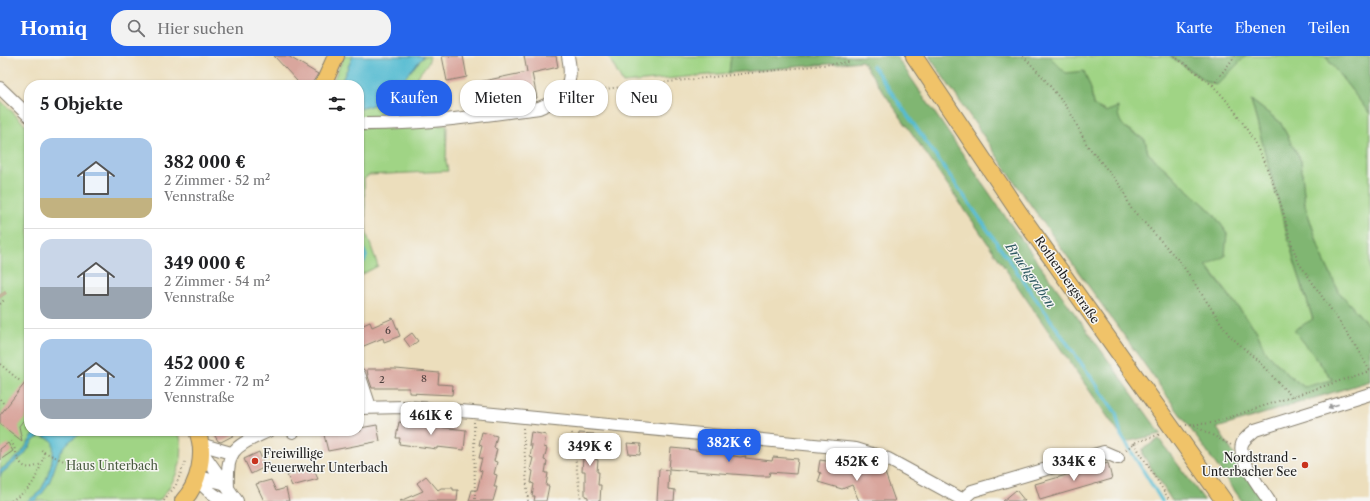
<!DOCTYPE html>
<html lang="de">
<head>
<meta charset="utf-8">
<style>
  :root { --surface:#fff; --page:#f2f2f2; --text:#202124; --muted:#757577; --line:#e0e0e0; --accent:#2563eb }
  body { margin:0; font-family:"Libre Caslon Text",serif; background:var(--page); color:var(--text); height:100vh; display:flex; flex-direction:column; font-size:15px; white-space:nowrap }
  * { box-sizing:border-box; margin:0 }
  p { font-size:13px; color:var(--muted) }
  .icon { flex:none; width:22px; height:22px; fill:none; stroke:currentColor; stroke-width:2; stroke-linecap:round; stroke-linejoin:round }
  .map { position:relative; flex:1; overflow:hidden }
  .panel { position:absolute; left:24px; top:24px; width:340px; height:356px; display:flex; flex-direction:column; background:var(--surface); border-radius:16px; box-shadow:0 1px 3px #0004 }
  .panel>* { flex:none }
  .top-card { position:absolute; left:376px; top:24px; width:380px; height:36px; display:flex; gap:8px }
  .price { position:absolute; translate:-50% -34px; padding:0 9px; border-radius:8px; background:#fff; color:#222; font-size:13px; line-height:26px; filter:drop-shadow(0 1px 2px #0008) }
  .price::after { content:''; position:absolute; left:50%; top:24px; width:12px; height:9px; margin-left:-6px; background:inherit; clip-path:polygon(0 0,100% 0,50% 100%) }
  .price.current { background:var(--accent); color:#fff }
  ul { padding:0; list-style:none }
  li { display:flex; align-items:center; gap:12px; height:100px; padding:0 16px }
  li+li { border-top:1px solid var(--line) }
  li span { display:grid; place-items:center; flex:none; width:112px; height:80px; border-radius:12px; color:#555 }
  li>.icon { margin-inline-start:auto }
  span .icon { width:48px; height:48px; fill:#fffc; stroke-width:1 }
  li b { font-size:17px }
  h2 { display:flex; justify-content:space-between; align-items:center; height:48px; padding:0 16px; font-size:17px }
  .chip { padding:0 14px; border-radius:16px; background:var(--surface); box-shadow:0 1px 3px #0004; font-size:14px; line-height:36px }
  .chip.current { background:var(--accent); color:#fff }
  header { display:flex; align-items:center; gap:24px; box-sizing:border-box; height:56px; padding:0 20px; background:var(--accent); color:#fff }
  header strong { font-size:19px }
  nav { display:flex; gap:22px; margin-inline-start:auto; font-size:14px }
  .search { width:280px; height:36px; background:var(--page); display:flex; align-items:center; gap:10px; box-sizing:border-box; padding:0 14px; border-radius:16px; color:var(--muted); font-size:15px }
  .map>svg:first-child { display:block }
  .green { fill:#a0d485; stroke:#5e7850 }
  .forest { fill:#80b672; stroke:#4e6947 }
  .water { fill:#54bbd1; stroke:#386c76 }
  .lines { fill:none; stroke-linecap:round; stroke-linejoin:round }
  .stream { stroke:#54bbd1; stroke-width:3.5 }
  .building { fill:#d9a69d }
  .minor-tunnel { stroke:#c2b79c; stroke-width:12; stroke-dasharray:12 6; stroke-linecap:butt }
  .minor-casing { stroke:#847d6c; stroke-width:14 }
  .major-casing { stroke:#847d6c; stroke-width:18 }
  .path { stroke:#847d6c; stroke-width:2; stroke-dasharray:1 3; stroke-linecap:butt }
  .minor { stroke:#fff; stroke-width:12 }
  .major { stroke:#f0c369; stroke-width:16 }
  .oneway { fill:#999 }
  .poi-dot { fill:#c8321e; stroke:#f6f6f2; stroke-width:1.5 }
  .labels { text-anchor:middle; stroke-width:3; stroke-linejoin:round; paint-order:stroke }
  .number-label { font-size:10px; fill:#4b3e3c }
  .street-label { font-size:12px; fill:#1c1c1c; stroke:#f6f6f2 }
  .poi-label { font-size:12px; fill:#1c1c1c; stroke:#f6f6f2; text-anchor:start }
  .park-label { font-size:12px; fill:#4a5c41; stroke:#f6f6f2 }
  .water-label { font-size:13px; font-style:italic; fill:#325c64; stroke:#f6f6f2 }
</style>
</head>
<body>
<header>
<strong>Homiq</strong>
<div class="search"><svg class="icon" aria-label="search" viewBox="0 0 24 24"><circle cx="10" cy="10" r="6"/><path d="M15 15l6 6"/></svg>Hier suchen</div>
<nav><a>Karte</a><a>Ebenen</a><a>Teilen</a></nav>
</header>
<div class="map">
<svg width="1370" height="445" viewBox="0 0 1370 445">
  <rect width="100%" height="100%" fill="#f6f6f2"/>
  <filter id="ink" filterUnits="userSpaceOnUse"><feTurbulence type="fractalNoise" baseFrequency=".025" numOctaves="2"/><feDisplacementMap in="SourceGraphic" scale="8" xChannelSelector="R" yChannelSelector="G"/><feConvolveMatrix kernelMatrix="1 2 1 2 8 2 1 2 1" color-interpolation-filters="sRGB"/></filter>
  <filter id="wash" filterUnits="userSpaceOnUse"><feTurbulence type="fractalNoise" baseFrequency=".012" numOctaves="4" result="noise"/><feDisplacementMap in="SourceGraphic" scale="16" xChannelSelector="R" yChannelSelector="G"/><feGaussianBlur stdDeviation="0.9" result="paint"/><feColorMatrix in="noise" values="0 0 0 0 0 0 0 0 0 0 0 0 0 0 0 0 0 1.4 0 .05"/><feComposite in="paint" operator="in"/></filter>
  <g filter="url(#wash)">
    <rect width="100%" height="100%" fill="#ecdebc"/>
    <!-- green -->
    <path class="green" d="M 344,0 L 353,0 L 340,29 L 331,29 Z
      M 424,0 L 430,0 L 428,7 L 394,50 L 387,55 L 383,62 L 359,63 L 359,53 L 383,46 Z
      M 608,0 L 731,0 L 729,17 L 623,27 Z
      M 1049,0 L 1170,0 L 1206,26 L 1217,29 L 1246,0 L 1325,0 L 1370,58 L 1370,271 L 1339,236 L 1322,200 L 1305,149 L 1301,105 L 1280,66 L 1251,44 L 1294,204 L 1313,264 L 1295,274 L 1333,324 L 1304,331 L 1285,316 L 1265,295 L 1256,274 L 1206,209 C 1219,202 1225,192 1227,177 L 1213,157 L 1148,97 L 1145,84 L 1123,70 L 1117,61 L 1093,49 L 1091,33 L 1066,17 Z
      M 0,44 L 29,72 L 29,375 L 178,375 C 188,401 176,424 159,445 L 0,445 Z
      M 447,69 L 446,105 L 448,115 L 369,119 L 364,123 L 366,176 L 378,210 L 359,220 L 359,72 Z"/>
    <!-- forest -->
    <path class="forest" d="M 731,0 L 896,0 L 1007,163 L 1161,378 L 1125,386 L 862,5 L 729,17 Z
      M 929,0 L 1049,0 L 1066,17 L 1084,15 L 1091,33 L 1093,49 L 1105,56 L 1118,51 C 1117,71 1129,74 1145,84 L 1148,97 L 1213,157 L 1227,177 L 1225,200 L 1206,210 L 1256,274 L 1265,295 L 1285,316 L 1304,331 L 1333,324 L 1294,274 L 1313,263 L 1294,204 L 1251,44 L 1280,66 L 1301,105 L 1305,149 L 1322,200 L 1339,236 L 1370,271 L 1370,325 L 1217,372 L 1264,445 L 1242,445 L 1025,141 Z
      M 1170,0 L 1246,0 L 1217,29 L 1207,26 Z
      M 1325,0 L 1370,0 L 1370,58 Z
      M 1159,383 L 1205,445 L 1172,445 L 1143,399 L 1143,393 Z"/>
    <!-- water -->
    <path class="water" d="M 353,0 L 424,0 L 383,46 L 359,53 L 359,29 L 340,29 Z
      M 38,375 L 88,375 C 47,389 63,421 35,445 L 27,445 C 32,442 36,439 40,435 C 47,425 57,395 52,384 L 41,380 L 34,384 L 24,399 L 2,417 L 0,421 L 0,414 L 20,399 L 32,381 Z"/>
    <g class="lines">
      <!-- stream -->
      <path class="stream" d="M 873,10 L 1116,357 L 1121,379 L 1162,445
        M 359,184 L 366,200 L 364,205 L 359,208"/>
    </g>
    <g id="blocks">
      <!-- building -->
      <path class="building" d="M 274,0 L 288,0 L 318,18 L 311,29 L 295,29 L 297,25 Z
        M 442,0 L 463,0 L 467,21 L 447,25 Z
        M 524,0 L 556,0 L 558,11 L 532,17 L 537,42 L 498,50 L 497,43 L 473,48 L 469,28 L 527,16 Z
        M 393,262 L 400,280 L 384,286 L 383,282 L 359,292 L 359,271 L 370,266 L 372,271 Z
        M 412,277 L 418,285 L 410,291 L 404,283 Z
        M 367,313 L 396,313 L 439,317 L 438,328 L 453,329 L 452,339 L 409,337 L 409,332 L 372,332 L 368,320 Z
        M 29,322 L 29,357 L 19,370 L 22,385 L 0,368 L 0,359 Z
        M 399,366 L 466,374 L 464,394 L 437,391 L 437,393 L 399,388 L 400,382 L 396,382 Z
        M 377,369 L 380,385 L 328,395 L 323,375 L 361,375 L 360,372 Z
        M 212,375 L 242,375 L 221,386 L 218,385 Z
        M 482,376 L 497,380 L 494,392 L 497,393 L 494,405 L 497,406 L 494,418 L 497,419 L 494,431 L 497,431 L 493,445 L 469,445 L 472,434 L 477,434 L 482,415 L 479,414 L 482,402 L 479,402 L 482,390 L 479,389 Z
        M 531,376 L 546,379 L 544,391 L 547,392 L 544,404 L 547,405 L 545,417 L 548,417 L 546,430 L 549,430 L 546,445 L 534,445 L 535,440 L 532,440 L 534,428 L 531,427 L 533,415 L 530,414 L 533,402 L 530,401 L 532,389 L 529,389 Z
        M 579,377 L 594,378 L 593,391 L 596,391 L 595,403 L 598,404 L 597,416 L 599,416 L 598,429 L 601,429 L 600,445 L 588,445 L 588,441 L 585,440 L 585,415 L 582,415 L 583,402 L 580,402 L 581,390 L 578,389 Z
        M 8,387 L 13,395 L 0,404 L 0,393 Z
        M 627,387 L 641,388 L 640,399 L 629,398 Z
        M 671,392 L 728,397 L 728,399 L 740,401 L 746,400 L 745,402 L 772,405 L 773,401 L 798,403 L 796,418 L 770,416 L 769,420 L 758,420 L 669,413 Z
        M 259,396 L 265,411 L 251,418 L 244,403 Z
        M 820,404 L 839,407 L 838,412 L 871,416 L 883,411 L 895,445 L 859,445 L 852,429 L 842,433 L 818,426 L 821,417 L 818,416 Z
        M 1108,407 L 1112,423 L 1040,444 L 1035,428 Z
        M 313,412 L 318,423 L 292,430 L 287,419 Z
        M 659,413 L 669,414 L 668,433 L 675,434 L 674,445 L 657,445 Z
        M 426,420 L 438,434 L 441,432 L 453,432 L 453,434 L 458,434 L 457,445 L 400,445 L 423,435 L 417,427 Z
        M 271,424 L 276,435 L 286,432 L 289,445 L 264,445 L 256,428 Z
        M 1016,434 L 1025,445 L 1003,445 Z"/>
    </g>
  </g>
  <g filter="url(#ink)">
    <use href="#blocks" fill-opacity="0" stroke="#847d6c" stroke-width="1"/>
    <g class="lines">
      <!-- minor-tunnel -->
      <path class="minor-tunnel" d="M 0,238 L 2,241"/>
      <!-- minor casing -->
      <g class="minor-casing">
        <path id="minor" d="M 0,32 L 29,60
          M 359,68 C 420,69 479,60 539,52 C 566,41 574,29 568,0
          M 359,318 L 370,351
          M 359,352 L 405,351 L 473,356 L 856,393 L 888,403 L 965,445
          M 293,375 L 293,376
          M 200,388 L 231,397
          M 200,393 L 237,445
          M 223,427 L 203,422 L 197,422 C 204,433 213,439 225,445
          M 228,431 C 226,392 235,391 268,375
          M 963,443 L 972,435 L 1104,396 L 1118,402
          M 1269,445 C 1261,433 1237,402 1242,388 C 1244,382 1251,378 1255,374 L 1370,338"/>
      </g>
      <!-- major casing -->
      <g class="major-casing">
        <path id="major" d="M 914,0 L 1020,158 L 1224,445
          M 323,29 L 336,0
          M 183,445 C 199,428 206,397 197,375"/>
      </g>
      <!-- path -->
      <path class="path" d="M 1023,0 L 1042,20 L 1069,54 L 1087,89 L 1123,133 L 1130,151 L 1181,207 L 1229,279 L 1258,305 L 1292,341
        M 1174,0 C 1187,10 1201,19 1213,30 C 1244,60 1266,105 1280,146 C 1287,167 1290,188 1299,207 L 1352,284 L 1370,315
        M 1213,29 L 1235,0
        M 577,36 L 850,6
        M 0,248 L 5,243
        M 0,308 L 20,325
        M 0,343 L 3,347
        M 474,366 L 475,445
        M 1191,368 L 1231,389
        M 1186,369 L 1212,367 L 1370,315
        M 523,372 L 528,445
        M 572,377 L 581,445
        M 11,385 C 19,398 17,420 41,408
        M 1134,387 L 1170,445
        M 1126,394 L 1134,387 L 1161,378
        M 44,396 L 66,406
        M 11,445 C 31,432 32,431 41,409 C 42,404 44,401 44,396 L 40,393
        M 164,445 L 176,429 L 185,406"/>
      <!-- minor -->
      <use href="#minor" class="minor"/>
      <!-- major -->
      <use href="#major" class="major"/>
    </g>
    <!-- one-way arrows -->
    <defs><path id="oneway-solid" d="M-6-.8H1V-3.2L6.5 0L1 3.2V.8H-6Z"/></defs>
    <use class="oneway" href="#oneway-solid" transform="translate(1333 350) rotate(162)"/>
  </g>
  <!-- markers -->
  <g class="poi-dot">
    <circle cx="255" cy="405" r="4"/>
    <circle cx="1305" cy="409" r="4"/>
  </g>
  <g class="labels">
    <!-- number labels -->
    <g class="number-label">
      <text x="388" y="278">6</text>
      <text x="424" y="326">8</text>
      <text x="382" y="327">2</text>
    </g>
    <!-- street labels -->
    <g class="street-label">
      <text transform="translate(1067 224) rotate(55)" y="4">Rothenbergstraße</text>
    </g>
    <!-- poi labels -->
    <g class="poi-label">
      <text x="263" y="402">Freiwillige<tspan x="263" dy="14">Feuerwehr Unterbach</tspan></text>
      <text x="1297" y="406" text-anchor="end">Nordstrand -<tspan x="1297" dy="14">Unterbacher See</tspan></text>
    </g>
    <!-- park labels -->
    <g class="park-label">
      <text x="112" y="414">Haus Unterbach</text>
    </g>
    <!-- water labels -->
    <g class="water-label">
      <text transform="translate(1031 219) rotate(55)" y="5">Bruchgraben</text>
    </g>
  </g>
</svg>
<b class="price" style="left:431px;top:380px">461K €</b>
<b class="price current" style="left:729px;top:407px">382K €</b>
<b class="price" style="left:590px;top:411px">349K €</b>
<b class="price" style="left:857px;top:426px">452K €</b>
<b class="price" style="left:1074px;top:426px">334K €</b>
<div class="top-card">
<a class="chip current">Kaufen</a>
<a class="chip">Mieten</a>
<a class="chip">Filter</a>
<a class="chip">Neu</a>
</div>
<section class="panel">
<h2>5 Objekte<svg class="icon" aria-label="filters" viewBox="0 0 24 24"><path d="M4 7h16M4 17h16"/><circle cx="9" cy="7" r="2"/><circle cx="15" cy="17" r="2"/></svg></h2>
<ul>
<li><span style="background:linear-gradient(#a9c7e8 75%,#c2b280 0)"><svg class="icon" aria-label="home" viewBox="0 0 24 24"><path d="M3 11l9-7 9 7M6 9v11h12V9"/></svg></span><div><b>382 000 €</b><p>2 Zimmer · 52 m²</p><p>Vennstraße</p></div></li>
<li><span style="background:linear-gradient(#c9d6e8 60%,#9aa5b1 0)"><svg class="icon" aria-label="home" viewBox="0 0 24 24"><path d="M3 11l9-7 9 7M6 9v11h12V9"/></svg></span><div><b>349 000 €</b><p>2 Zimmer · 54 m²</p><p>Vennstraße</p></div></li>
<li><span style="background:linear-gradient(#a9c7e8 75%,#9aa5b1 0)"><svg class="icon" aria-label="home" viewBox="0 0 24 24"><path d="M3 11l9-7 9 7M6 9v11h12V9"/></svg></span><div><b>452 000 €</b><p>2 Zimmer · 72 m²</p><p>Vennstraße</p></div></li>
</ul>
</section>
</div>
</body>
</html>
